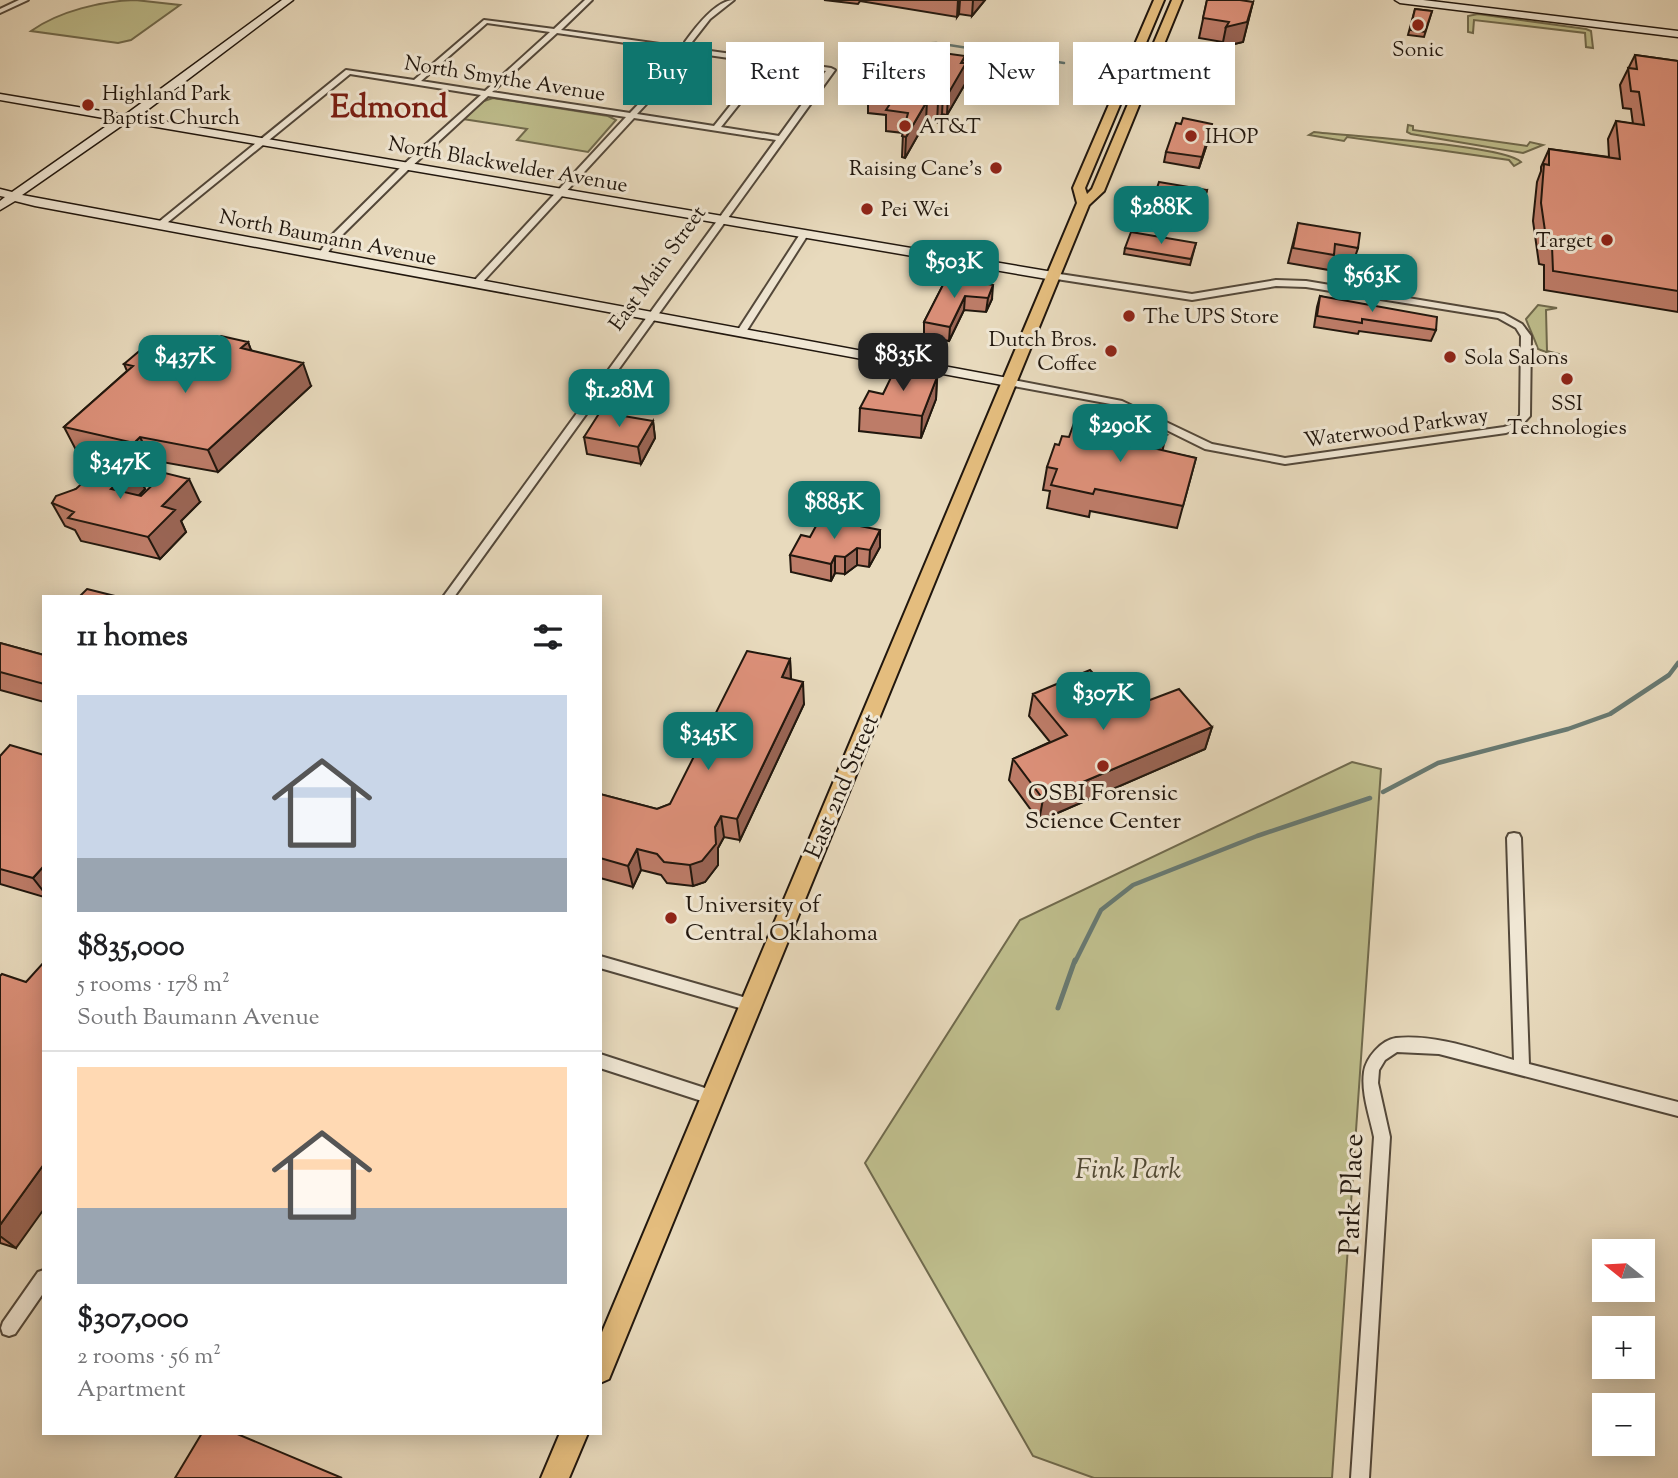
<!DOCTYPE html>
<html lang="en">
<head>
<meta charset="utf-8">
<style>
  :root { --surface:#fff; --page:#f6f6f6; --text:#202124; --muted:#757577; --line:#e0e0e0; --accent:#0f766e }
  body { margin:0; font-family:"Sorts Mill Goudy",serif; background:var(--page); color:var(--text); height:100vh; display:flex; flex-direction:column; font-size:26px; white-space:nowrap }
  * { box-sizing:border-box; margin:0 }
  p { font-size:23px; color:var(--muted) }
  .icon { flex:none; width:38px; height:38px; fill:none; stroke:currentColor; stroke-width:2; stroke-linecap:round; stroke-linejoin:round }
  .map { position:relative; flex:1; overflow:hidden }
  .panel { position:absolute; left:42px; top:595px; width:560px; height:840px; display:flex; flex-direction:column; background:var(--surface); border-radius:0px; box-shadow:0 4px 18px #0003 }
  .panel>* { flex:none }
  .top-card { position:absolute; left:623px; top:42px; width:665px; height:63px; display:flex; gap:14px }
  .needle { width:46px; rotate:288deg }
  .buttons { position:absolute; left:1592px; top:1239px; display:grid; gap:14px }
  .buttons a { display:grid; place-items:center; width:63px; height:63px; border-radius:0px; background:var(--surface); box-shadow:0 4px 18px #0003; font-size:35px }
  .price { position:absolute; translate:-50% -60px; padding:0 16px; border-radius:14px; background:var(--accent); color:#fff; font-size:23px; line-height:46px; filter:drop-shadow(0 2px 4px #0008) }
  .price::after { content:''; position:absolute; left:50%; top:42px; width:21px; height:16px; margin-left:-10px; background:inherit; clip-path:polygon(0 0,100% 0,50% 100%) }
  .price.active { background:#222; color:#fff }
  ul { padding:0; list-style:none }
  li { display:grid; align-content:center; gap:14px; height:371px; padding:0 35px }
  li+li { border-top:2px solid var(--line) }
  li span { display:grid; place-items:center; height:217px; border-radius:0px; color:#555 }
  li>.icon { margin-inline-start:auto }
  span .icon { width:126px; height:126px; fill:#fffc; stroke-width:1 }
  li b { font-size:30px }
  h2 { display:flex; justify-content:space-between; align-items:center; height:84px; padding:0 35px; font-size:30px }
  .chip { padding:0 24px; border-radius:0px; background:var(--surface); box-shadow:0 4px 18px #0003; font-size:24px; line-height:63px }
  .chip.active { background:var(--accent); color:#fff }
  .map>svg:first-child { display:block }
  .green { fill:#bebd8c; stroke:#706a4d; stroke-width:2 }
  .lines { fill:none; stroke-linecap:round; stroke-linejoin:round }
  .stream-far2 { stroke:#687971; stroke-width:2.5 }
  .stream-far1 { stroke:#687971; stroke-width:4.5 }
  .stream { stroke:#687971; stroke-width:5 }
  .street-casing { stroke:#53483a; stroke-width:4 }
  .secondary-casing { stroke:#21170e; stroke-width:3 }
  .primary-casing { stroke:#21170e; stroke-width:4 }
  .street { fill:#f0e7d4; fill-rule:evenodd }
  .secondary { fill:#f0e7d4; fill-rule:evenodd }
  .primary { fill:#e4bd7e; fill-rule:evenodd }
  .wall { fill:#bd7c68; stroke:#21170e; stroke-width:2 }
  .shaded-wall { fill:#9a6555; stroke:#21170e; stroke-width:2 }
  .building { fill:#dc9079; stroke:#21170e; stroke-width:2 }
  .poi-dot { fill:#8f2418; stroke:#f0e7d4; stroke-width:2.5 }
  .labels { text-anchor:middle; stroke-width:6; stroke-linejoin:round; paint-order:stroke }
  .far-poi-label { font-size:21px; fill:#21170e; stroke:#f0e7d4; text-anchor:start }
  .far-street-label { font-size:21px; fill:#21170e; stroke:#f0e7d4 }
  .street-label { font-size:24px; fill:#21170e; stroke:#f0e7d4 }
  .poi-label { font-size:24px; fill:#21170e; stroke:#f0e7d4 }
  .near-park-label { font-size:28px; font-style:italic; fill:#504934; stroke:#f0e7d4 }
  .near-street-label { font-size:28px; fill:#21170e; stroke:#f0e7d4 }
  .far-town-label { font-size:32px; font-weight:bold; fill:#7a1f14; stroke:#f0e7d4 }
</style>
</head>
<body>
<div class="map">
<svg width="1678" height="1478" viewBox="0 0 1678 1478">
  <rect width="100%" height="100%" fill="#e8dabd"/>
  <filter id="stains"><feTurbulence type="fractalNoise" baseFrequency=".00286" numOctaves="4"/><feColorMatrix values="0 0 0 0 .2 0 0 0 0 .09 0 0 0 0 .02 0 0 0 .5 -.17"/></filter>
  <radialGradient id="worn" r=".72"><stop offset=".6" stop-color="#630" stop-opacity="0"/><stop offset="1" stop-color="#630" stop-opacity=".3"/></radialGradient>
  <!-- green -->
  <path class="green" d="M 135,0 L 180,5 L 131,40 L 118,43 L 31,31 C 59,11 102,1 135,0 Z
    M 1478,14 L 1586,29 L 1591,31 L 1593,48 L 1586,47 L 1585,33 L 1474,20 L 1473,33 L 1468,32 L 1468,16 Z
    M 493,98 L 608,116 L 616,120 L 588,152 L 517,140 L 527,129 L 463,119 L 481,102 Z
    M 1408,125 L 1413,126 L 1413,130 L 1527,146 L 1530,142 L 1543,145 L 1523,153 L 1411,134 L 1407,132 Z
    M 1314,132 C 1347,136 1504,145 1521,162 L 1514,166 L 1509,160 L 1347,137 L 1344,141 L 1309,135 Z
    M 1538,305 L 1557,308 L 1546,310 L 1547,351 L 1559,354 L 1559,357 L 1538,349 C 1536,342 1527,323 1526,319 Z
    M 1352,762 L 1381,769 L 1332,1478 L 1094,1478 L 1033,1456 L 865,1163 L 1020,920 Z"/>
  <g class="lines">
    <!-- stream-far2 -->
    <path class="stream-far2" d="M 896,45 L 936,43 L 1064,63"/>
    <!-- stream-far1 -->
    <path class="stream-far1" d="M 1383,792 L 1438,763 L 1568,729 L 1610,714 L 1669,675 L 1678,663
      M 1075,962 L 1101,910 L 1133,885 L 1257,836 L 1370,798"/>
    <!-- stream -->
    <path class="stream" d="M 1058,1008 L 1075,960"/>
    <!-- street casing -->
    <g class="street-casing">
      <path id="street" d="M 19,0 L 28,0 L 0,13 L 0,9 Z
        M 585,0 L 592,0 L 561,30 L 688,48 L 685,42 C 695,28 716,0 734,0 L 710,19 L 692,42 L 696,49 L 831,68 L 835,70 L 454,597 L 443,597 L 776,140 L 634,118 L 479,286 L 473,286 L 473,282 L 626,117 L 488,96 L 410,168 L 335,242 L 325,257 L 322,258 L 318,255 L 329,238 L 404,164 L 481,95 L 350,74 L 162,227 L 155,225 L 346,70 L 414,80 L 484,20 L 554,29 ZM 487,23 L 550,32 L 485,91 L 421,81 ZM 557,33 L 688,52 L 630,113 L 492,92 ZM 694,53 L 764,63 L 714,126 L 637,114 ZM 771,64 L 826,71 L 779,136 L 721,127 Z
        M 802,231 L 809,233 L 744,335 L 738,335 L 736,333 Z
        M 1053,273 L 1192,294 L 1276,280 L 1306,281 L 1504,314 L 1522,324 L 1531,336 L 1530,416 L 1519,428 L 1506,433 L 1285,464 L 1205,449 L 1116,405 L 1008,385 L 1003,382 L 1008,379 L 1122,401 L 1212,444 L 1285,458 L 1504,427 L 1513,424 L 1520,415 L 1521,336 L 1516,328 L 1498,318 L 1306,287 L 1276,286 L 1192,300 L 1050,278 L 1049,276 Z
        M 1514,833 L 1519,834 L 1521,838 L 1529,1064 L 1678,1102 L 1678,1116 L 1439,1054 L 1397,1052 L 1385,1060 L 1379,1070 L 1378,1083 L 1390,1137 L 1369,1478 L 1351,1478 L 1374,1137 C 1370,1117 1361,1093 1364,1072 C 1366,1058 1381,1040 1396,1038 C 1434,1034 1478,1050 1514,1060 L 1507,838 L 1509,834 Z
        M 600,956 L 750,999 L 755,1000 L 757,1005 L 755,1010 L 750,1011 L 600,968 Z
        M 600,1054 L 711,1090 L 716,1092 L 718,1097 L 716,1102 L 711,1104 L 600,1068 Z
        M 44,1270 L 44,1292 L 15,1334 L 9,1336 L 3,1334 L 1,1328 L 3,1322 L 38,1272 Z"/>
    </g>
    <!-- secondary casing -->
    <g class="secondary-casing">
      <path id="secondary" d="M 282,0 L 293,0 L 138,117 L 1053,272 L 1059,276 L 1053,280 L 127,122 L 22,195 L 1008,378 L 1015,382 L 1008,386 L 35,206 L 15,201 L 0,210 L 0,201 L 5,197 L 0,196 L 0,189 L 12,192 L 115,120 L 0,100 L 0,94 L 125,115 Z
        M 1395,0 L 1423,0 L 1678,31 L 1678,37 L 1400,3 Z"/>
    </g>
    <!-- primary casing -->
    <g class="primary-casing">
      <path id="primary" d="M 1154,0 L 1164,0 L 1085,188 L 1087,194 L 1092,189 L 1172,0 L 1182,0 L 1104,191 L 1089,205 L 609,1379 L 600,1383 L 600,1337 L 1077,203 L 1073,188 Z
        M 560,1433 L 588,1433 L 569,1478 L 541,1478 Z"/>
    </g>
    <!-- street -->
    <use href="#street" class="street"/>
    <!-- secondary -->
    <use href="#secondary" class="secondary"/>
    <!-- primary -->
    <use href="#primary" class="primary"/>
  </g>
  <!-- wall -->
  <path class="wall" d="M 824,0 L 985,0 L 972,16 L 959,14 L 957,17 L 860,1 L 858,4 Z
    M 1207,0 L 1253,2 L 1243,42 L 1222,47 L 1223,42 L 1199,38 Z
    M 1415,9 L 1432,11 L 1424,37 L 1408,35 Z
    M 1635,55 L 1678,61 L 1678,312 L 1544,290 L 1544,265 L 1539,264 L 1533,221 L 1537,182 L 1541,171 L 1541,167 L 1549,149 L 1609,157 L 1608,139 L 1616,121 L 1633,124 L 1631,109 L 1623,108 L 1620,85 Z
    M 965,63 L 965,84 L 947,115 L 942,114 L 937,123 L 926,121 L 905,158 L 902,157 L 903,133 L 886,131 L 886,115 L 868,113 L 868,92 Z
    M 1181,124 L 1210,135 L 1199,168 L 1164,162 L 1166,152 Z
    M 1207,190 L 1199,221 L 1151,214 L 1154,197 Z
    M 1298,223 L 1358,248 L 1353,263 L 1332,260 L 1329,270 L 1288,263 Z
    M 1196,243 L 1190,265 L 1124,254 L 1125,248 Z
    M 947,277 L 992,299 L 986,312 L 964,310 L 949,341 L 924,336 L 924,322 Z
    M 1320,296 L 1436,330 L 1431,341 L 1359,331 L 1358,334 L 1314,327 L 1317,307 Z
    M 248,342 L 251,350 L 311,386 L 218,472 L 151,460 L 145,466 L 76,450 L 64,427 L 127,371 L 124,364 L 198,358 Z
    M 913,368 L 913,372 L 937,377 L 936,399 L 921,438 L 859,431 L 860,408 L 883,394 Z
    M 653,421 L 655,438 L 641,464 L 587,454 L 584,437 Z
    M 1059,445 L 1162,451 L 1196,458 L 1177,528 L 1090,511 L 1089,517 L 1047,508 L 1050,491 L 1043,490 L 1047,467 Z
    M 134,467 L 145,489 L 139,496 L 200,502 L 181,521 L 186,532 L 160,559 L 81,541 L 75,530 L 65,526 L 52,503 L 76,489 Z
    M 880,530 L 880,547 L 869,567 L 857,565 L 845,574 L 835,573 L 831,581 L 791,572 L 790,555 L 810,537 Z
    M 0,643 L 44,655 L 44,702 L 0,690 Z
    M 790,659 L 791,679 L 804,704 L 740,840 L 724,837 L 718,848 L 718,865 L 705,882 L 693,886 L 667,883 L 661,875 L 641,870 L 633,887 L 600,878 L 600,794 L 657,809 L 670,804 Z
    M 1033,694 L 1126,709 L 1212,727 L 1205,749 L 1039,821 L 1009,780 L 1013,759 L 1050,742 L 1029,716 Z
    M 44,755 L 44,897 L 0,884 L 0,756 Z
    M 0,976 L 16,1248 L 0,1243 Z"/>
  <!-- shaded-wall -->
  <path class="shaded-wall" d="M 958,0 L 960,0 L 959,14 L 957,17 Z
    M 973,0 L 985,0 L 972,16 Z
    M 1253,2 L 1243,42 L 1222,47 L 1226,27 Z
    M 965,56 L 965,66 L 966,63 L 965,84 L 947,115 L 948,94 L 961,63 Z
    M 943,94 L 942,114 L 937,123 L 938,102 Z
    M 927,101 L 926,121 L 905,158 L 906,137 Z
    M 1212,124 L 1210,135 L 1199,168 L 1202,157 Z
    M 993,285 L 992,299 L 986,312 L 988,298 Z
    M 965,296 L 964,310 L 949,341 L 950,327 Z
    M 248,342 L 256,364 L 241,348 Z
    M 303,363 L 311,386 L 218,472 L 208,450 Z
    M 937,377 L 936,399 L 921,438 L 922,416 Z
    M 653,421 L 655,438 L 641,464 L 638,447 Z
    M 1166,435 L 1161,457 L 1140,445 Z
    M 140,437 L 151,460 L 145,466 L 134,443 Z
    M 134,467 L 145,489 L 123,512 L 111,489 Z
    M 189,479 L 200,502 L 181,521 L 186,532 L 160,559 L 148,537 L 162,506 Z
    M 880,530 L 880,547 L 869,567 L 870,550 Z
    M 857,548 L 857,565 L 845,574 L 845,557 Z
    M 835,556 L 835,573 L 831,581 L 831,564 Z
    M 790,659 L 791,682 L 782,677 Z
    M 803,682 L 804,704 L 740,840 L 737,819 Z
    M 1212,727 L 1205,749 L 1039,821 L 1043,799 Z
    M 721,816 L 724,837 L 718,848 L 718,865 L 705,882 L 693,886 L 690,865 L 715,827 Z
    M 637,849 L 641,870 L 633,887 L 628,866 Z
    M 42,868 L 44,870 L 44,892 L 33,878 Z
    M 44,1164 L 44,1209 L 16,1248 L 0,1236 L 0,1225 Z"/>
  <!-- building -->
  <path class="building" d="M 1207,0 L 1240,0 L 1253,2 L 1247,22 L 1226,27 L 1229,22 L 1203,18 Z
    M 1415,9 L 1432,11 L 1425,32 L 1410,30 Z
    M 899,47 L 965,56 L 961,63 L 966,63 L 948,94 L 943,94 L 938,102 L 927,101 L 906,137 L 902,136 L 908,113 L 886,110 L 895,96 L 868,92 Z
    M 1635,55 L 1678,61 L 1678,291 L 1553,271 L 1552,246 L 1547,245 L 1541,203 L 1544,164 L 1549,165 L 1549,149 L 1620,159 L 1616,121 L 1644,125 L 1639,92 L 1631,91 L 1628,68 L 1637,69 Z
    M 1183,118 L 1212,124 L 1202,157 L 1166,152 L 1176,123 L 1181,124 Z
    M 1159,182 L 1207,190 L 1203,205 L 1154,197 Z
    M 1298,223 L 1360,233 L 1358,248 L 1335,244 L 1334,255 L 1293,248 Z
    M 1131,232 L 1196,243 L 1191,259 L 1125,248 Z
    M 947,277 L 993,285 L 988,298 L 965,296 L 950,327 L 924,322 Z
    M 1320,296 L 1437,317 L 1436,330 L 1362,319 L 1362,323 L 1317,316 Z
    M 221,336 L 248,342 L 241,348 L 303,363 L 208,450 L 140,437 L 134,443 L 64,427 L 133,366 L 124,364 L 144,347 L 198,358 Z
    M 897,365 L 913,368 L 911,372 L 937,377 L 922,416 L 860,408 L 869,391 L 883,394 Z
    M 600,412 L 653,421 L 638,447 L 584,437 Z
    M 1085,420 L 1166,435 L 1140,445 L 1196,458 L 1183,506 L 1095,489 L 1093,494 L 1051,485 L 1057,469 L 1047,467 L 1055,444 L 1059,445 L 1062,436 L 1069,437 L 1074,423 Z
    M 106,461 L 134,467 L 111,489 L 141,496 L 165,473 L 189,479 L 162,506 L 175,510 L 148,537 L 68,518 L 74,512 L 52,503 L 56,496 L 76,489 Z
    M 830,520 L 880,530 L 870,550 L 857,548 L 845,557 L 835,556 L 831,564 L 790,555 L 801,535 L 810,537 L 816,526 Z
    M 87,589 L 119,597 L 79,597 Z
    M 0,643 L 44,655 L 44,684 L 0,672 Z
    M 747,651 L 790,659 L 782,677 L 803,682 L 737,819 L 721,816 L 715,827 L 716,844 L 702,861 L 690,865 L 664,862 L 657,854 L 637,849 L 628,866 L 600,858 L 600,794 L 657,809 L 670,804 Z
    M 1090,670 L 1126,709 L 1179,689 L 1212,727 L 1043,799 L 1013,759 L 1067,735 L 1033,694 Z
    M 10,745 L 44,755 L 44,869 L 42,868 L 33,878 L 0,869 L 0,756 Z
    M 44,962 L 44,1164 L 0,1225 L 0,976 L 2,974 L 26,982 Z
    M 202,1433 L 235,1433 L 342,1478 L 175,1478 Z"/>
  <!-- markers -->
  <g class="poi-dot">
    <circle cx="1418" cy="25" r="7"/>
    <circle cx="88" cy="105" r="7"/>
    <circle cx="905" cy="126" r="7"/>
    <circle cx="1191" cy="136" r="7"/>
    <circle cx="996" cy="168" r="7"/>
    <circle cx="867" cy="209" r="7"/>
    <circle cx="1607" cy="240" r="7"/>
    <circle cx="1129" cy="316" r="7"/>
    <circle cx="1111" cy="351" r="7"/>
    <circle cx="1450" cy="357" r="7"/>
    <circle cx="1567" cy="379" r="7"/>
    <circle cx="1103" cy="766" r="7"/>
    <circle cx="671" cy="918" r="7"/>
  </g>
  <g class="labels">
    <!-- far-poi labels -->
    <g class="far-poi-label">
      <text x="1418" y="56" text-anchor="middle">Sonic</text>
      <text x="102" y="100">Highland Park<tspan x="102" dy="24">Baptist Church</tspan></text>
      <text x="919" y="133">AT&amp;T</text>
      <text x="1205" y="143">IHOP</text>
      <text x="982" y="175" text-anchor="end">Raising Cane's</text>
      <text x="881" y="216">Pei Wei</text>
      <text x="1593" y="247" text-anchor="end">Target</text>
      <text x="1143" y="323">The UPS Store</text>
      <text x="1097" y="346" text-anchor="end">Dutch Bros.<tspan x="1097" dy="24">Coffee</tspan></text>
      <text x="1464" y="364">Sola Salons</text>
      <text x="1567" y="410" text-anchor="middle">SSI<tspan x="1567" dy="24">Technologies</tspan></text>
    </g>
    <!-- far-street labels -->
    <g class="far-street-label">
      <text transform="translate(505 78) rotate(9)" y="7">North Smythe Avenue</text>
      <text transform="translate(508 164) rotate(10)" y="7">North Blackwelder Avenue</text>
      <text transform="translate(328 237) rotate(11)" y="7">North Baumann Avenue</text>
      <text transform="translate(657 268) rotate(-54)" y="7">East Main Street</text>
      <text transform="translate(1396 427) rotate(-8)" y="7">Waterwood Parkway</text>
    </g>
    <!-- street labels -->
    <g class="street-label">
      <text transform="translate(841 786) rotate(-67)" y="8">East 2nd Street</text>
    </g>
    <!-- poi labels -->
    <g class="poi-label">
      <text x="1103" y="800">OSBI Forensic<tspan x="1103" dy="28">Science Center</tspan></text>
      <text x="685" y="912" text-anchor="start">University of<tspan x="685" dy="28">Central Oklahoma</tspan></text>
    </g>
    <!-- near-park labels -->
    <g class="near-park-label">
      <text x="1128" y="1178">Fink Park</text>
    </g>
    <!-- near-street labels -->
    <g class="near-street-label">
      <text transform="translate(1350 1194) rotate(-88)" y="10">Park Place</text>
    </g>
    <!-- far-town labels -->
    <g class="far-town-label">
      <text x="389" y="117">Edmond</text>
    </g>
  </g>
  <rect width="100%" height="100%" filter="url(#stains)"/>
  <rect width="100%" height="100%" fill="url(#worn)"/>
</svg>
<div class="buttons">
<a><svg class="needle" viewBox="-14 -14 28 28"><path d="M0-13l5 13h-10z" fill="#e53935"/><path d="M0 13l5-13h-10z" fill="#757577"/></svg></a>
<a>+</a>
<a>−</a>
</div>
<b class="price" style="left:1161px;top:246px">$288K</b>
<b class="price" style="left:954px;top:300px">$503K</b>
<b class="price" style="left:1372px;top:314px">$563K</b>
<b class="price active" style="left:903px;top:393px">$835K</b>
<b class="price" style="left:185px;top:395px">$437K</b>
<b class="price" style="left:619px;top:429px">$1.28M</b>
<b class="price" style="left:1120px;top:464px">$290K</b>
<b class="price" style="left:120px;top:501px">$347K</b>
<b class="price" style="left:834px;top:541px">$885K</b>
<b class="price" style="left:1103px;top:732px">$307K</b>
<b class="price" style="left:708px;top:772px">$345K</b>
<div class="top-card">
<a class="chip active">Buy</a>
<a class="chip">Rent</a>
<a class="chip">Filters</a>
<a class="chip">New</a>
<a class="chip">Apartment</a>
</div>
<section class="panel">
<h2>11 homes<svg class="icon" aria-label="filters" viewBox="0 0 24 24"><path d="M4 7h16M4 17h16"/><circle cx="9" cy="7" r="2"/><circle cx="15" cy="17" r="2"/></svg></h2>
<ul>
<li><span style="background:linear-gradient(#c9d6e8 75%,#9aa5b1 0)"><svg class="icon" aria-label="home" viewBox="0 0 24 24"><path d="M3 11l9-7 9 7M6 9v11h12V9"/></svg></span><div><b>$835,000</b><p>5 rooms · 178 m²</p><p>South Baumann Avenue</p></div></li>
<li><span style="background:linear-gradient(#ffd9b3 65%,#9aa5b1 0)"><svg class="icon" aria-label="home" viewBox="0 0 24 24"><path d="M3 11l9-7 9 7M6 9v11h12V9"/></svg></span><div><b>$307,000</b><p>2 rooms · 56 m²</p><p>Apartment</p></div></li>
</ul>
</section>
</div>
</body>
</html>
